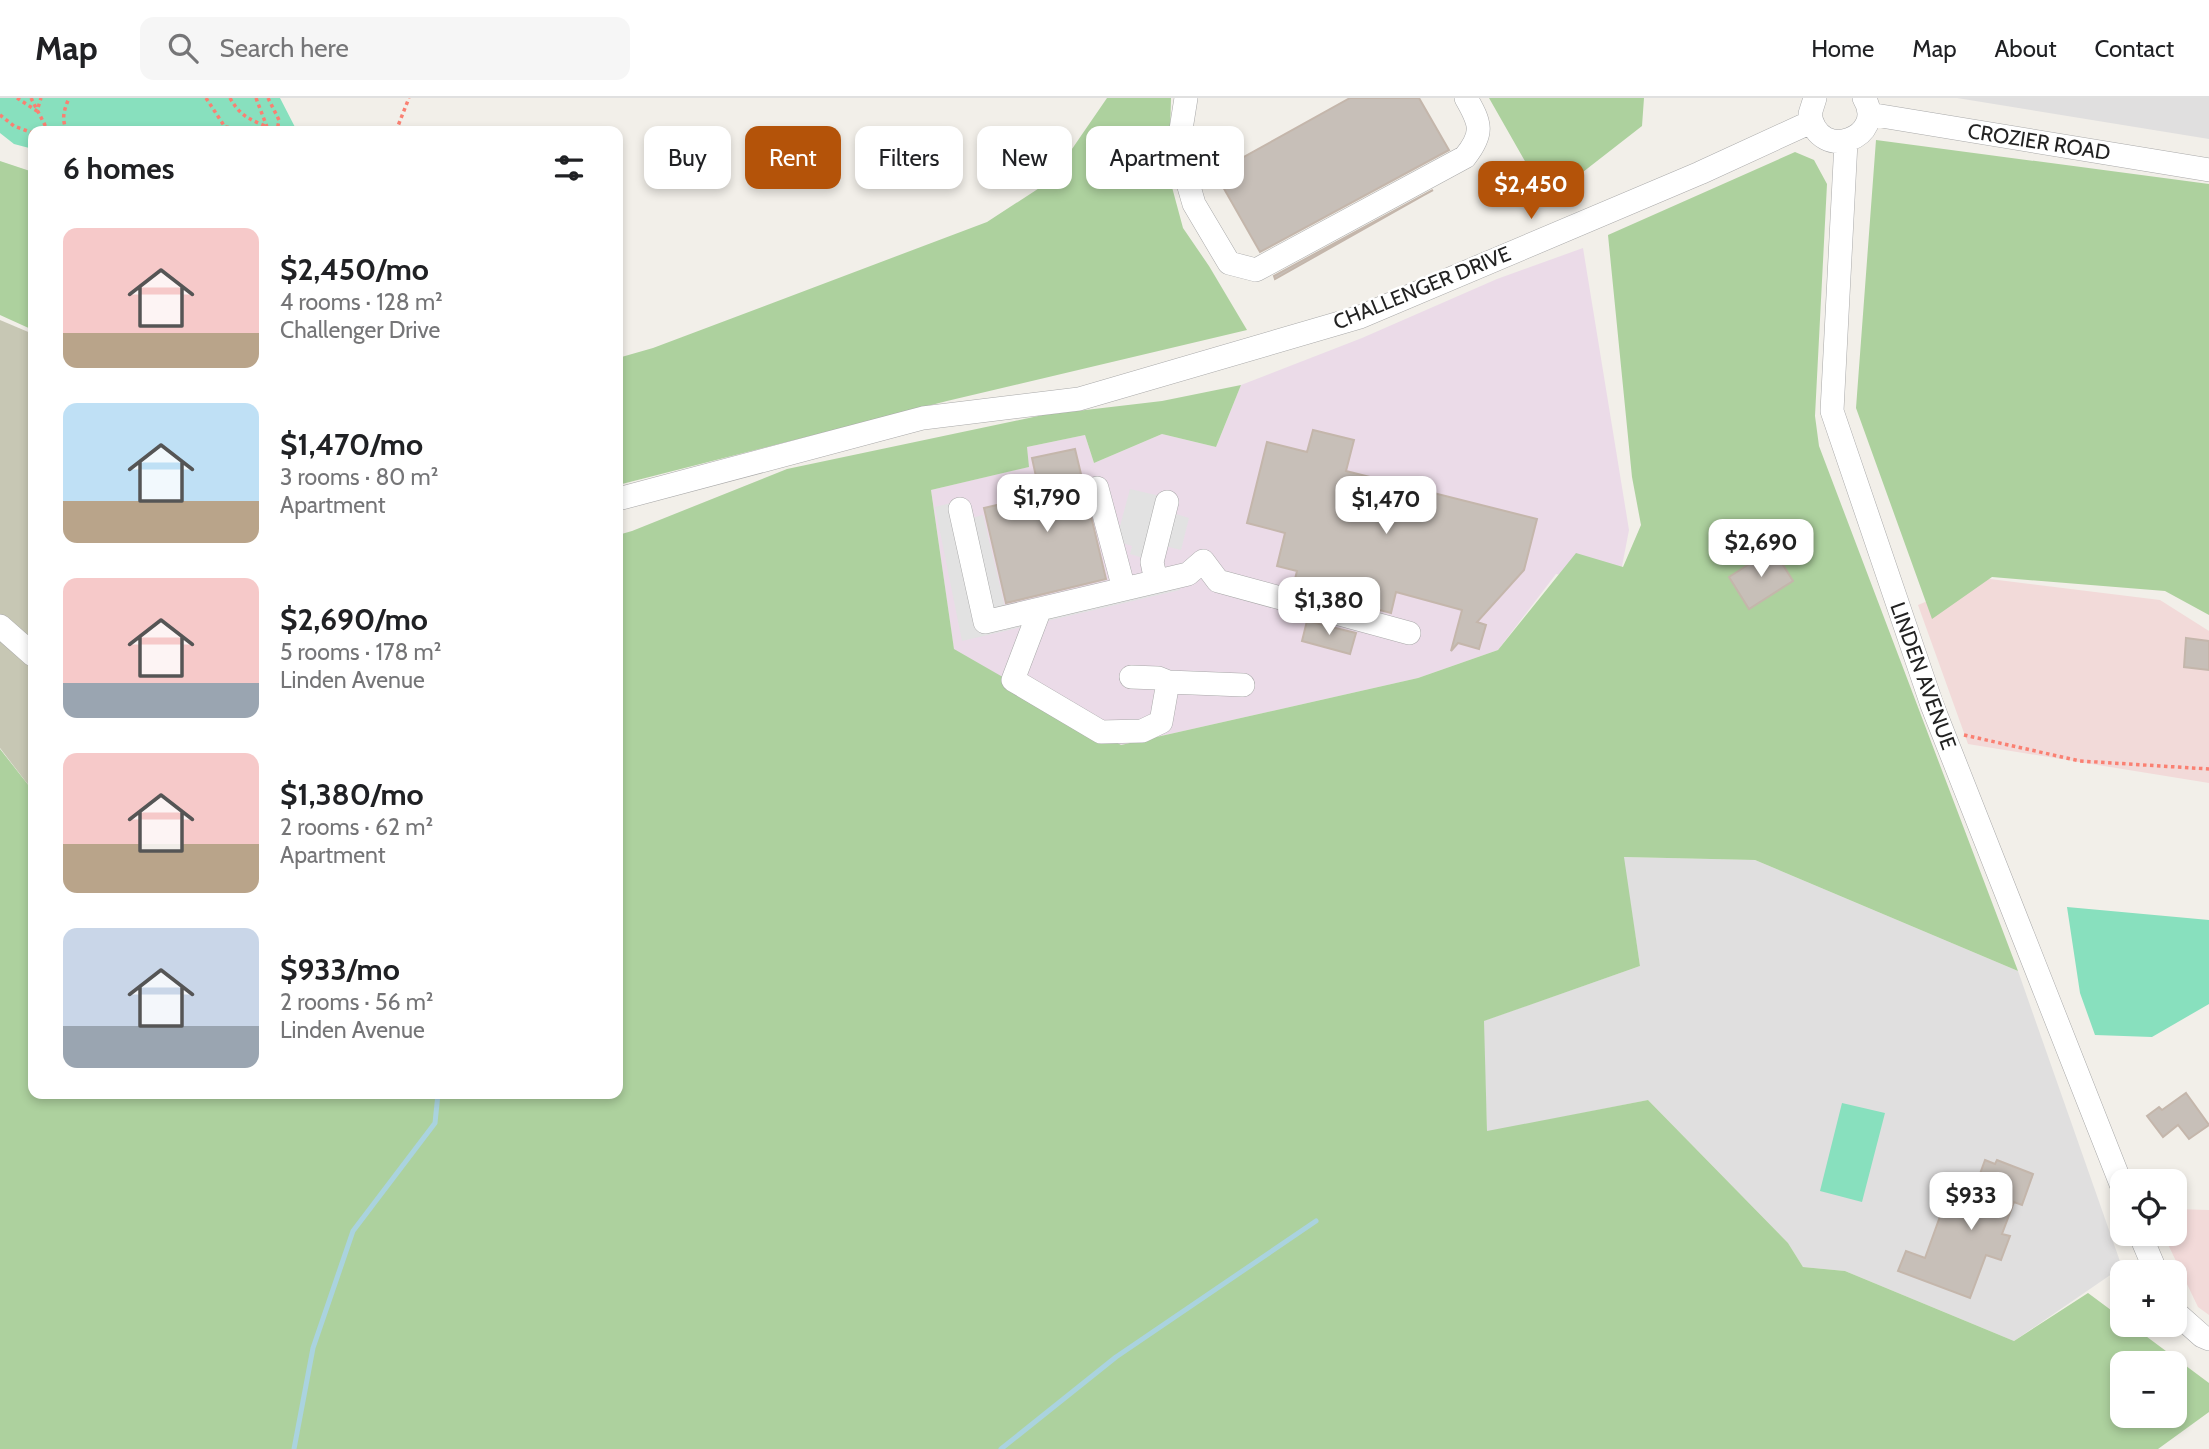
<!DOCTYPE html>
<html lang="en">
<head>
<meta charset="utf-8">
<style>
  :root { --surface:#fff; --page:#f6f6f6; --text:#202124; --muted:#757577; --line:#e0e0e0; --accent:#b45309 }
  body { margin:0; font-family:Cabin,sans-serif; background:var(--page); color:var(--text); height:100vh; display:flex; flex-direction:column; font-size:26px; white-space:nowrap }
  * { box-sizing:border-box; margin:0 }
  p { font-size:23px; color:var(--muted) }
  .icon { flex:none; width:38px; height:38px; fill:none; stroke:currentColor; stroke-width:2; stroke-linecap:round; stroke-linejoin:round }
  .map { position:relative; flex:1; overflow:hidden }
  .details { position:absolute; left:28px; top:28px; width:595px; height:973px; display:flex; flex-direction:column; background:var(--surface); border-radius:14px; box-shadow:0 4px 10px #0003 }
  .details>* { flex:none }
  .top-card { position:absolute; left:644px; top:28px; width:665px; height:63px; display:flex; gap:14px }
  .fabs { position:absolute; left:2110px; top:1071px; display:grid; gap:14px }
  .fabs a { display:grid; place-items:center; width:77px; height:77px; border-radius:14px; background:var(--surface); box-shadow:0 4px 10px #0003; font-size:35px }
  .price { position:absolute; translate:-50% -60px; padding:0 16px; border-radius:14px; background:#fff; color:#222; font-size:23px; line-height:46px; filter:drop-shadow(0 2px 4px #0008) }
  .price::after { content:''; position:absolute; left:50%; top:42px; width:21px; height:16px; margin-left:-10px; background:inherit; clip-path:polygon(0 0,100% 0,50% 100%) }
  .price.current { background:var(--accent); color:#fff }
  ul { padding:0; list-style:none }
  li { display:flex; align-items:center; gap:21px; height:175px; padding:0 35px }
  li span { display:grid; place-items:center; flex:none; width:196px; height:140px; border-radius:14px; color:#555 }
  li>.icon { margin-inline-start:auto }
  span .icon { width:84px; height:84px; fill:#fffc; stroke-width:1 }
  li b { font-size:30px }
  h2 { display:flex; justify-content:space-between; align-items:center; height:84px; padding:0 35px; font-size:30px }
  .pill { padding:0 24px; border-radius:14px; background:var(--surface); box-shadow:0 4px 10px #0003; font-size:24px; line-height:63px }
  .pill.current { background:var(--accent); color:#fff }
  header { display:flex; align-items:center; gap:42px; box-sizing:border-box; height:98px; padding:0 35px; background:var(--surface); border-bottom:2px solid var(--line) }
  header strong { font-size:33px }
  nav { display:flex; gap:38px; margin-inline-start:auto; font-size:24px }
  .search { width:490px; height:63px; background:var(--page); display:flex; align-items:center; gap:18px; box-sizing:border-box; padding:0 24px; border-radius:14px; color:var(--muted); font-size:26px }
  .map>svg:first-child { display:block }
  .residential { fill:#e0dfdf }
  .commercial { fill:#f2dad9 }
  .industrial { fill:#ebdbe8 }
  .construction { fill:#c7c7b4 }
  .forest { fill:#add19e; fill-rule:evenodd }
  .pitch { fill:#88e0be }
  .parking { fill:#e2e2e2 }
  .lines { fill:none; stroke-linecap:round; stroke-linejoin:round }
  .stream { stroke:#aad3df; stroke-width:5 }
  .building { fill:#c7bfb8; stroke:#c4b6ab; stroke-width:2 }
  .minor-casing { stroke:#a9a9a9; stroke-width:24 }
  .path { stroke:#fa8072; stroke-width:3.5; stroke-dasharray:3.5 3.5; stroke-linecap:butt }
  .minor { stroke:#fff; stroke-width:23 }
  .labels { text-anchor:middle; stroke-width:5; stroke-linejoin:round; paint-order:stroke }
  .street-label { font-size:21px; fill:#222; stroke:#fff }
</style>
</head>
<body>
<header>
<strong>Map</strong>
<div class="search"><svg class="icon" aria-label="search" viewBox="0 0 24 24"><circle cx="10" cy="10" r="6"/><path d="M15 15l6 6"/></svg>Search here</div>
<nav><a>Home</a><a>Map</a><a>About</a><a>Contact</a></nav>
</header>
<div class="map">
<svg width="2209" height="1351" viewBox="0 0 2209 1351">
  <rect width="100%" height="100%" fill="#f2efe9"/>
  <!-- residential -->
  <path class="residential" d="M 1957,0 L 2209,0 L 2209,41 Z
    M 1623,759 L 1755,762 L 2018,873 L 2122,1169 L 2014,1243 L 1845,1173 L 1803,1169 L 1788,1145 L 1648,1002 L 1487,1034 L 1483,923 L 1640,868 Z"/>
  <!-- commercial -->
  <path class="commercial" d="M 1982,480 L 2160,502 L 2209,533 L 2209,685 L 1968,646 L 1918,507 Z
    M 2175,1111 L 2209,1112 L 2209,1217 L 2198,1209 L 2163,1136 L 2175,1136 Z"/>
  <!-- industrial -->
  <path class="industrial" d="M 1583,150 L 1629,432 L 1618,489 L 1556,476 L 1498,552 L 1418,580 L 1121,647 L 954,552 L 931,392 L 1028,369 L 1027,349 L 1085,337 L 1094,365 L 1162,336 L 1216,349 L 1241,287 L 1362,240 L 1497,181 Z"/>
  <!-- construction -->
  <path class="construction" d="M 0,222 L 33,236 L 33,693 L 0,650 Z"/>
  <!-- forest -->
  <path class="forest" d="M 1107,0 L 1171,0 L 1169,78 L 1183,130 L 1209,168 L 1247,232 L 947,303 L 618,387 L 618,260 L 653,250 L 987,124 L 1050,83 Z
    M 1489,0 L 1644,0 L 1642,28 L 1547,102 Z
    M 1876,42 L 2209,86 L 2209,517 L 2165,493 L 1992,479 L 1932,521 L 1856,310 Z
    M 1795,54 L 1814,62 L 1827,86 L 1815,318 L 1819,348 L 2018,873 L 1755,762 L 1624,759 L 1640,868 L 1484,923 L 1487,1033 L 1648,1002 L 1788,1145 L 1803,1169 L 1845,1173 L 2014,1243 L 2088,1195 L 2123,1221 L 2123,1227 L 2131,1227 L 2209,1285 L 2209,1314 L 2158,1351 L 0,1351 L 0,651 L 33,693 L 33,996 L 618,996 L 618,437 L 632,433 L 787,371 L 1043,317 L 1162,303 L 1241,287 L 1216,349 L 1162,336 L 1094,365 L 1085,337 L 1027,349 L 1029,369 L 931,392 L 954,551 L 1121,647 L 1418,580 L 1498,552 L 1576,455 L 1623,469 L 1641,427 L 1632,379 L 1608,137 ZM 2123,1265 L 2175,1265 L 2175,1318 L 2123,1318 Z
    M 0,63 L 33,74 L 33,232 L 0,217 Z"/>
  <!-- pitch -->
  <path class="pitch" d="M 0,0 L 280,0 L 297,33 L 33,33 L 33,51 L 14,46 L 0,35 Z
    M 2067,809 L 2209,822 L 2209,906 L 2152,939 L 2095,937 L 2080,895 Z
    M 1842,1005 L 1885,1015 L 1862,1104 L 1820,1093 Z"/>
  <!-- parking -->
  <path class="parking" d="M 1130,391 L 1160,398 L 1143,460 L 1130,456 L 1132,448 L 1116,443 Z
    M 951,405 L 978,532 L 1178,486 L 1180,492 L 962,543 L 935,409 Z
    M 1173,415 L 1189,420 L 1181,452 L 1165,448 Z
    M 983,417 L 1006,513 L 990,517 L 968,421 Z"/>
  <g class="lines">
    <!-- stream -->
    <path class="stream" d="M 294,1351 L 313,1250 L 353,1133 L 435,1025 L 438,996
      M 1001,1351 L 1116,1259 L 1316,1123"/>
  </g>
  <!-- building -->
  <path class="building" d="M 1350,0 L 1419,0 L 1449,52 L 1260,154 L 1215,75 Z
    M 1433,92 L 1275,181 L 1274,178 Z
    M 1313,332 L 1354,342 L 1346,373 L 1537,421 L 1524,472 L 1477,524 L 1486,527 L 1479,551 L 1458,545 L 1451,553 L 1462,512 L 1396,494 L 1391,515 L 1293,489 L 1297,473 L 1277,468 L 1285,435 L 1247,425 L 1267,344 L 1307,354 Z
    M 1075,351 L 1106,481 L 1006,505 L 984,410 L 1040,397 L 1032,360 Z
    M 1773,451 L 1793,483 L 1749,511 L 1729,479 Z
    M 1307,523 L 1356,535 L 1350,556 L 1302,543 Z
    M 2186,540 L 2209,543 L 2209,572 L 2184,569 Z
    M 2186,995 L 2209,1027 L 2189,1041 L 2178,1027 L 2163,1039 L 2147,1018 L 2159,1009 L 2162,1012 Z
    M 1985,1062 L 1995,1066 L 1997,1062 L 2033,1076 L 2022,1107 L 2014,1104 L 2002,1136 L 2010,1138 L 2001,1162 L 1986,1157 L 1970,1200 L 1898,1173 L 1906,1153 L 1925,1160 L 1942,1113 L 1964,1120 Z"/>
  <g class="lines">
    <!-- minor casing -->
    <g class="minor-casing">
      <path id="minor" d="M 1186,0 L 1179,44 L 1185,75 L 1194,106 L 1229,165 L 1256,172 L 1465,59 C 1484,35 1481,26 1466,0
        M 1815,0 L 1810,16 C 1819,67 1888,38 1864,0
        M 1869,16 L 2209,72
        M 1846,44 L 1832,313 L 1932,607 L 2123,1091
        M 1097,390 L 1124,491
        M 618,401 L 923,320 L 1079,301 L 1360,219 L 1700,75 L 1811,24
        M 960,411 L 985,524 L 1188,476 L 1203,463 L 1218,483 L 1409,535
        M 1156,483 L 1152,464 L 1167,404
        M 1040,511 L 1013,582 L 1101,634 L 1142,633 L 1161,624 L 1168,584 L 1243,587
        M 0,528 L 33,557
        M 1131,579 L 1158,580 L 1168,584
        M 2140,1136 L 2156,1174
        M 2175,1214 L 2202,1238 L 2209,1241"/>
    </g>
    <!-- path -->
    <path class="path" d="M 17,0 L 37,13 L 41,0
      M 31,0 L 48,33
      M 206,0 L 225,29 L 245,32 L 267,29
      M 230,0 C 243,23 254,21 274,33
      M 256,0 L 267,29
      M 268,0 L 279,22 L 277,33
      M 0,17 L 14,28 L 33,35
      M 67,33 C 61,21 64,12 69,0
      M 396,33 L 409,0
      M 1964,637 L 2080,663 L 2209,671"/>
    <!-- minor -->
    <use href="#minor" class="minor"/>
  </g>
  <g class="labels">
    <!-- street labels -->
    <g class="street-label">
      <text transform="translate(2039 44) rotate(9)" y="7">CROZIER ROAD</text>
      <text transform="translate(1422 190) rotate(-22)" y="7">CHALLENGER DRIVE</text>
      <text transform="translate(1923 578) rotate(70)" y="7">LINDEN AVENUE</text>
    </g>
  </g>
</svg>
<div class="fabs">
<a><svg class="icon" aria-label="locate" viewBox="0 0 24 24"><circle cx="12" cy="12" r="6"/><path d="M12 2v4M12 18v4M2 12h4M18 12h4"/></svg></a>
<a>+</a>
<a>−</a>
</div>
<b class="price current" style="left:1531px;top:123px">$2,450</b>
<b class="price" style="left:1047px;top:436px">$1,790</b>
<b class="price" style="left:1386px;top:438px">$1,470</b>
<b class="price" style="left:1761px;top:481px">$2,690</b>
<b class="price" style="left:1329px;top:539px">$1,380</b>
<b class="price" style="left:1971px;top:1134px">$933</b>
<div class="top-card">
<a class="pill">Buy</a>
<a class="pill current">Rent</a>
<a class="pill">Filters</a>
<a class="pill">New</a>
<a class="pill">Apartment</a>
</div>
<section class="details">
<h2>6 homes<svg class="icon" aria-label="filters" viewBox="0 0 24 24"><path d="M4 7h16M4 17h16"/><circle cx="9" cy="7" r="2"/><circle cx="15" cy="17" r="2"/></svg></h2>
<ul>
<li><span style="background:linear-gradient(#f6c9c9 75%,#b9a48a 0)"><svg class="icon" aria-label="home" viewBox="0 0 24 24"><path d="M3 11l9-7 9 7M6 9v11h12V9"/></svg></span><div><b>$2,450/mo</b><p>4 rooms · 128 m²</p><p>Challenger Drive</p></div></li>
<li><span style="background:linear-gradient(#bfe0f5 70%,#b9a48a 0)"><svg class="icon" aria-label="home" viewBox="0 0 24 24"><path d="M3 11l9-7 9 7M6 9v11h12V9"/></svg></span><div><b>$1,470/mo</b><p>3 rooms · 80 m²</p><p>Apartment</p></div></li>
<li><span style="background:linear-gradient(#f6c9c9 75%,#9aa5b1 0)"><svg class="icon" aria-label="home" viewBox="0 0 24 24"><path d="M3 11l9-7 9 7M6 9v11h12V9"/></svg></span><div><b>$2,690/mo</b><p>5 rooms · 178 m²</p><p>Linden Avenue</p></div></li>
<li><span style="background:linear-gradient(#f6c9c9 65%,#b9a48a 0)"><svg class="icon" aria-label="home" viewBox="0 0 24 24"><path d="M3 11l9-7 9 7M6 9v11h12V9"/></svg></span><div><b>$1,380/mo</b><p>2 rooms · 62 m²</p><p>Apartment</p></div></li>
<li><span style="background:linear-gradient(#c9d6e8 70%,#9aa5b1 0)"><svg class="icon" aria-label="home" viewBox="0 0 24 24"><path d="M3 11l9-7 9 7M6 9v11h12V9"/></svg></span><div><b>$933/mo</b><p>2 rooms · 56 m²</p><p>Linden Avenue</p></div></li>
</ul>
</section>
</div>
</body>
</html>
